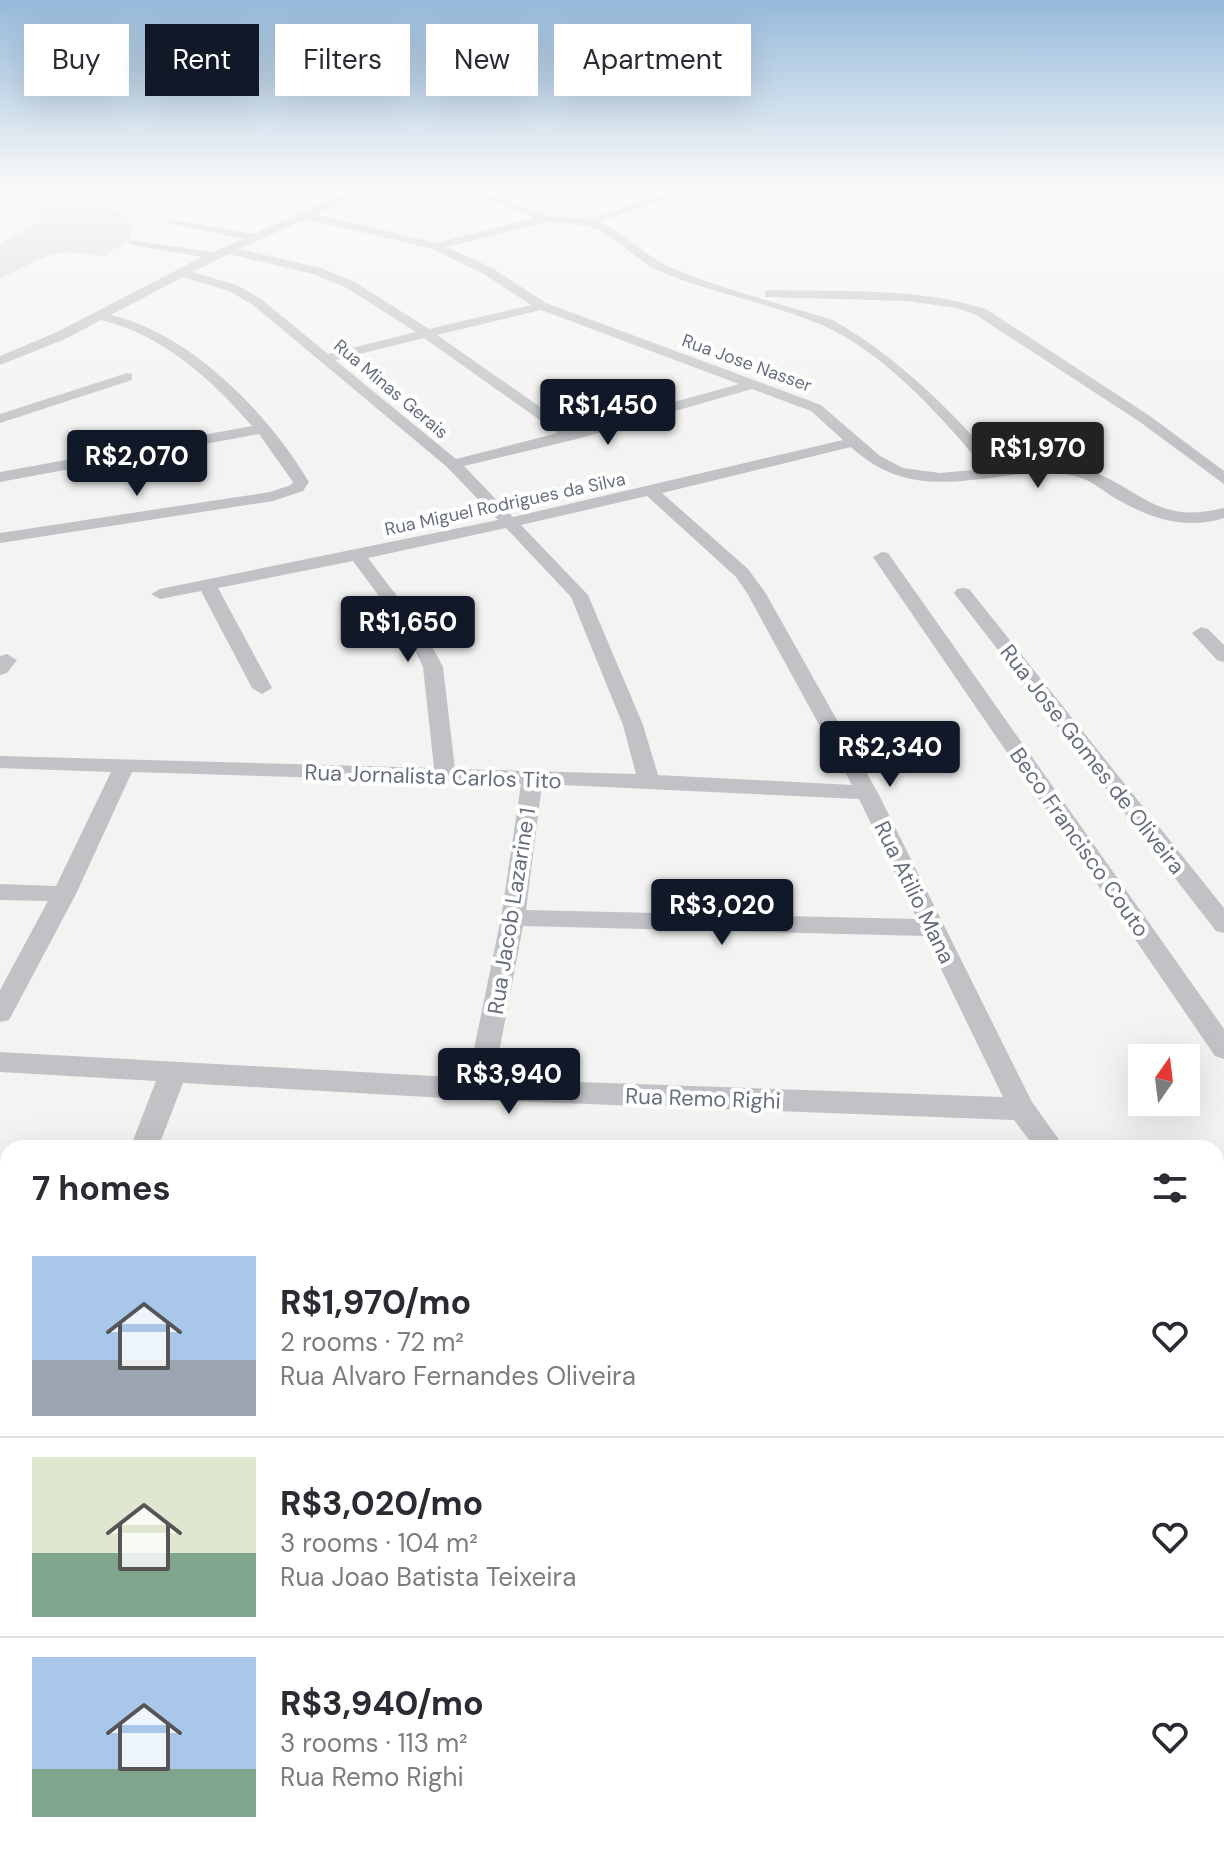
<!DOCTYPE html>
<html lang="en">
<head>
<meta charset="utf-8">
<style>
  :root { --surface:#fff; --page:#f7f7f7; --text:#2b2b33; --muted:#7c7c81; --line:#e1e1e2; --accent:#111827 }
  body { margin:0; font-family:"DM Sans",sans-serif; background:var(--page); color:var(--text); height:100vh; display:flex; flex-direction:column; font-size:30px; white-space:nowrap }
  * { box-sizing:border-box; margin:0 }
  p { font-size:26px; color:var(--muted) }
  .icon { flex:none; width:44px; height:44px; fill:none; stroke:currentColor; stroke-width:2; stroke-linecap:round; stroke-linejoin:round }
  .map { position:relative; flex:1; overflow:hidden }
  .details { position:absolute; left:0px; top:1140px; width:1224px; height:712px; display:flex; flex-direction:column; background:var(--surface); border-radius:24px 24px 0 0; box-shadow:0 8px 32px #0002 }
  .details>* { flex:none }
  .banner { position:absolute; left:24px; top:24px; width:800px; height:72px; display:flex; gap:16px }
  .needle { width:52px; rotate:14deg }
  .tools { position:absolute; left:1128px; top:1044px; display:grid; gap:16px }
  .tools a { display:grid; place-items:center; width:72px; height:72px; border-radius:0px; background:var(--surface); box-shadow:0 8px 32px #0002; font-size:40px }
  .price { position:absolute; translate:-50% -68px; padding:0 18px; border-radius:8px; background:var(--accent); color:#fff; font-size:26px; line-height:52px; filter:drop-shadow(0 2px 4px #0008) }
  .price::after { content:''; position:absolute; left:50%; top:48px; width:24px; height:18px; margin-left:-12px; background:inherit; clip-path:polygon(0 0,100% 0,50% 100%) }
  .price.active { background:#222; color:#fff }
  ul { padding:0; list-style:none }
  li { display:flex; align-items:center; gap:24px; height:200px; padding:0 32px }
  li+li { border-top:2px solid var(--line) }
  li span { display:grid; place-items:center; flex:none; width:224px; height:160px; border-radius:0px; color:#555 }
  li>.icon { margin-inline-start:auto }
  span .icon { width:96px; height:96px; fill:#fffc; stroke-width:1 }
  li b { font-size:34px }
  h2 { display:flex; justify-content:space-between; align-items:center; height:96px; padding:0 32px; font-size:34px }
  .pill { padding:0 28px; border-radius:0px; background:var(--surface); box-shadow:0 8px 32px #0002; font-size:28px; line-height:72px }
  .pill.active { background:var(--accent); color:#fff }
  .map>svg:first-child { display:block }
  .green { fill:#d4dad2 }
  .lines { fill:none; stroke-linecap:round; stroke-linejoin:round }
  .minor { fill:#c0c2c5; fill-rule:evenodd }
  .tertiary { fill:#c0c2c5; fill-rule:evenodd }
  .labels { text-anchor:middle; stroke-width:8; stroke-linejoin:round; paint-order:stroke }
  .far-street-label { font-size:18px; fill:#676f7e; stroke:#fff }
  .street-label { font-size:22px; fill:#676f7e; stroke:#fff }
</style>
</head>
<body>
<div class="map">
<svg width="1224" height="1852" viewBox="0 0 1224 1852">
  <rect width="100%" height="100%" fill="#f3f4f1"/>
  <!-- green -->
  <path class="green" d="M 71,189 L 311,189 L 320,193 C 291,216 242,203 207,201 L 211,198 L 206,194 L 170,191 L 110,203 L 106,207 L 118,211 L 132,223 L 131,238 L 104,256 L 65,252 L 49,255 L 0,278 L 0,244 L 41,220 L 39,208 Z
    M 8,1561 L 8,1844 L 750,1844 L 754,1852 L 0,1852 L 0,1568 Z"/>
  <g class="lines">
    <!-- minor -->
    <path class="minor" d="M 6,189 L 18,189 L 0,200 L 0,192 Z
      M 354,189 L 368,189 L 316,214 L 436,243 L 535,218 L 461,189 L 476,189 L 549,216 L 588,219 L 678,189 L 694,189 L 599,222 C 626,234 645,256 672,268 C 723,290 780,303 833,320 C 899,358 951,410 1000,467 C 1028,464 1059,460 1086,469 C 1143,489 1155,525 1224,508 L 1224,518 C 1184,531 1147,517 1113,497 C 1101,489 1089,479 1075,476 C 1058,471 1037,473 1020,474 C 955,482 903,495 851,447 L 662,493 L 748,569 L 765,592 L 878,793 L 1032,1102 L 1065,1148 L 1035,1148 L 1014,1120 L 479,1100 L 183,1083 L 158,1148 L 130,1148 L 156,1081 L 0,1072 L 0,1052 L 468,1078 L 501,918 L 521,784 L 132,772 L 76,894 L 9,1020 L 0,1022 L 0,990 L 48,901 L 0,900 L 0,884 L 56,886 L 111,772 L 0,768 L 0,756 L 434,768 L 423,667 L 407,634 L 353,561 L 218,588 L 272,688 L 262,694 L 252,688 L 201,591 L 160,599 L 151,594 L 160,589 L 498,520 L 447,467 L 253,305 L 229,291 L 183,277 L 111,315 C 190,333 268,413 309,482 L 303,491 L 273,501 L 0,543 L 0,533 L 270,492 L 291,485 L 293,482 L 259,434 L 0,482 L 0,472 L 252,426 C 211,379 163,335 101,320 L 65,339 L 0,365 L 0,356 L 55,333 L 202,257 L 133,245 L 127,242 L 129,240 L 213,252 L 243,239 L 169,223 L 169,219 L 253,234 ZM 306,219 L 432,249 L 484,274 L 531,305 L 429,329 L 355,282 L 321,268 L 239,249 ZM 547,222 C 569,224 592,223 611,237 C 630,250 644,266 666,274 C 717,294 772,304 822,325 C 884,352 943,418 985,469 L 940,473 L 903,468 L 880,456 L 821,405 L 546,303 L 492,268 L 447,247 ZM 229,254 L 313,274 L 347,288 L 416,332 L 328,354 L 261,299 L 237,285 L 192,272 ZM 541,310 L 739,384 L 573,430 L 437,335 ZM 424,338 L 558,433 L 456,459 L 335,360 ZM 752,389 L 811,411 L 843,440 L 513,517 L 464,466 L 577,439 ZM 647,496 L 736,577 L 747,593 L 852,785 L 658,775 L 643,725 L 588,595 L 521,525 ZM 506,528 L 571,597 L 623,725 L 636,774 L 455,769 L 443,667 L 425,633 L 368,558 ZM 542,784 L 859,799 L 917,919 L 526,910 ZM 523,926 L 925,936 L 1003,1097 L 494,1079 Z
      M 769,290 C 842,292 916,287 986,309 L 1150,416 L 1224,471 L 1224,484 L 1140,422 L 976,315 L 957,308 L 907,301 L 765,297 L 765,291 Z
      M 127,373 L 132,374 L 132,380 L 0,423 L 0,414 Z
      M 882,552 L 888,553 L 1224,1029 L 1224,1059 L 1215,1056 L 873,557 Z
      M 963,588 L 969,589 L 1224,908 L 1224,933 L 1216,931 L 957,597 L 954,593 L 957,589 Z
      M 1201,627 L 1208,629 L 1224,645 L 1224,662 L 1217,660 L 1192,633 Z
      M 7,654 L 17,660 L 7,673 L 0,675 L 0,656 Z
      M 1216,1279 L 1224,1282 L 1224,1313 L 1216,1310 Z"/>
    <!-- tertiary -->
    <path class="tertiary" d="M 1224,1181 L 1224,1211 L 1216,1214 L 1216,1184 Z
      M 8,1326 L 8,1362 L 0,1364 L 0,1328 Z"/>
  </g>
  <!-- sky -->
  <linearGradient id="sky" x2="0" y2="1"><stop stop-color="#96badb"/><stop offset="0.42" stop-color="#fafaf9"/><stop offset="1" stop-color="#fafaf9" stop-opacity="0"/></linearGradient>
  <rect width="1224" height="448" fill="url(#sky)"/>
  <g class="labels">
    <!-- far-street labels -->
    <g class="far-street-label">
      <text transform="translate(747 363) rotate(20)" y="6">Rua Jose Nasser</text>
      <text transform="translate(391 389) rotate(40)" y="6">Rua Minas Gerais</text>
      <text transform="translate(505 504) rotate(-12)" y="6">Rua Miguel Rodrigues da Silva</text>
    </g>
    <!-- street labels -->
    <g class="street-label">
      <text transform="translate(1093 759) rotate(52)" y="8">Rua Jose Gomes de Oliveira</text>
      <text transform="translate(433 776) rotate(2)" y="8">Rua Jornalista Carlos Tito</text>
      <text transform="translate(1080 842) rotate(55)" y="8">Beco Francisco Couto</text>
      <text transform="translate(915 892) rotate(64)" y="8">Rua Atilio Mana</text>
      <text transform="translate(511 911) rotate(-81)" y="8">Rua Jacob Lazarine 1</text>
      <text transform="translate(703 1098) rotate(2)" y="8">Rua Remo Righi</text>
    </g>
  </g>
</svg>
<div class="tools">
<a><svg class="needle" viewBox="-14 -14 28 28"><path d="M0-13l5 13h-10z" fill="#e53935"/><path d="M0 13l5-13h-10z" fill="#7c7c81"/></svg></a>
</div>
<b class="price" style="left:608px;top:447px">R$1,450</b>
<b class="price active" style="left:1038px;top:490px">R$1,970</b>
<b class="price" style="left:137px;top:498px">R$2,070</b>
<b class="price" style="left:408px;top:664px">R$1,650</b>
<b class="price" style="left:890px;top:789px">R$2,340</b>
<b class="price" style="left:722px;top:947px">R$3,020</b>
<b class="price" style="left:509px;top:1116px">R$3,940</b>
<div class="banner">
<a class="pill">Buy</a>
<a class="pill active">Rent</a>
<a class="pill">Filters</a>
<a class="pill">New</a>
<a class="pill">Apartment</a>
</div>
<section class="details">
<h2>7 homes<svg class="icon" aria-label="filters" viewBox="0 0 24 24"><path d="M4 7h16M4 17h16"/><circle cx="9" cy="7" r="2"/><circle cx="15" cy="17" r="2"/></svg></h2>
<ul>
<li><span style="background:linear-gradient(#a9c7e8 65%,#9aa5b1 0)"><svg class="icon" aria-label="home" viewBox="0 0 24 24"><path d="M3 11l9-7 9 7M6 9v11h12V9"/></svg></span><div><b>R$1,970/mo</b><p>2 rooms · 72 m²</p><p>Rua Alvaro Fernandes Oliveira</p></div><svg class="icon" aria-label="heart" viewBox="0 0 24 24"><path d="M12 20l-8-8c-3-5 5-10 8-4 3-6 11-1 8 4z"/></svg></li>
<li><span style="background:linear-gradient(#dfe7d0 60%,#7fa58c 0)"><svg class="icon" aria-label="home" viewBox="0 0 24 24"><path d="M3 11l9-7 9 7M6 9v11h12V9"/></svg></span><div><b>R$3,020/mo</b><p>3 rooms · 104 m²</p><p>Rua Joao Batista Teixeira</p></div><svg class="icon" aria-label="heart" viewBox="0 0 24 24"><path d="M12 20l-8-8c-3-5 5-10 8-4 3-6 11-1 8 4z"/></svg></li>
<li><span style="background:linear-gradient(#a9c7e8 70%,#7fa58c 0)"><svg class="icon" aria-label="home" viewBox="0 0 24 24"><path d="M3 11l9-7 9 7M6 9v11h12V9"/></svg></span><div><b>R$3,940/mo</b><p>3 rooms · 113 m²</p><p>Rua Remo Righi</p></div><svg class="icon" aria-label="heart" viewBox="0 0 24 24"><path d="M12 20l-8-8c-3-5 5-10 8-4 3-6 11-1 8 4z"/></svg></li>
</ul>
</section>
</div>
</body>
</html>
